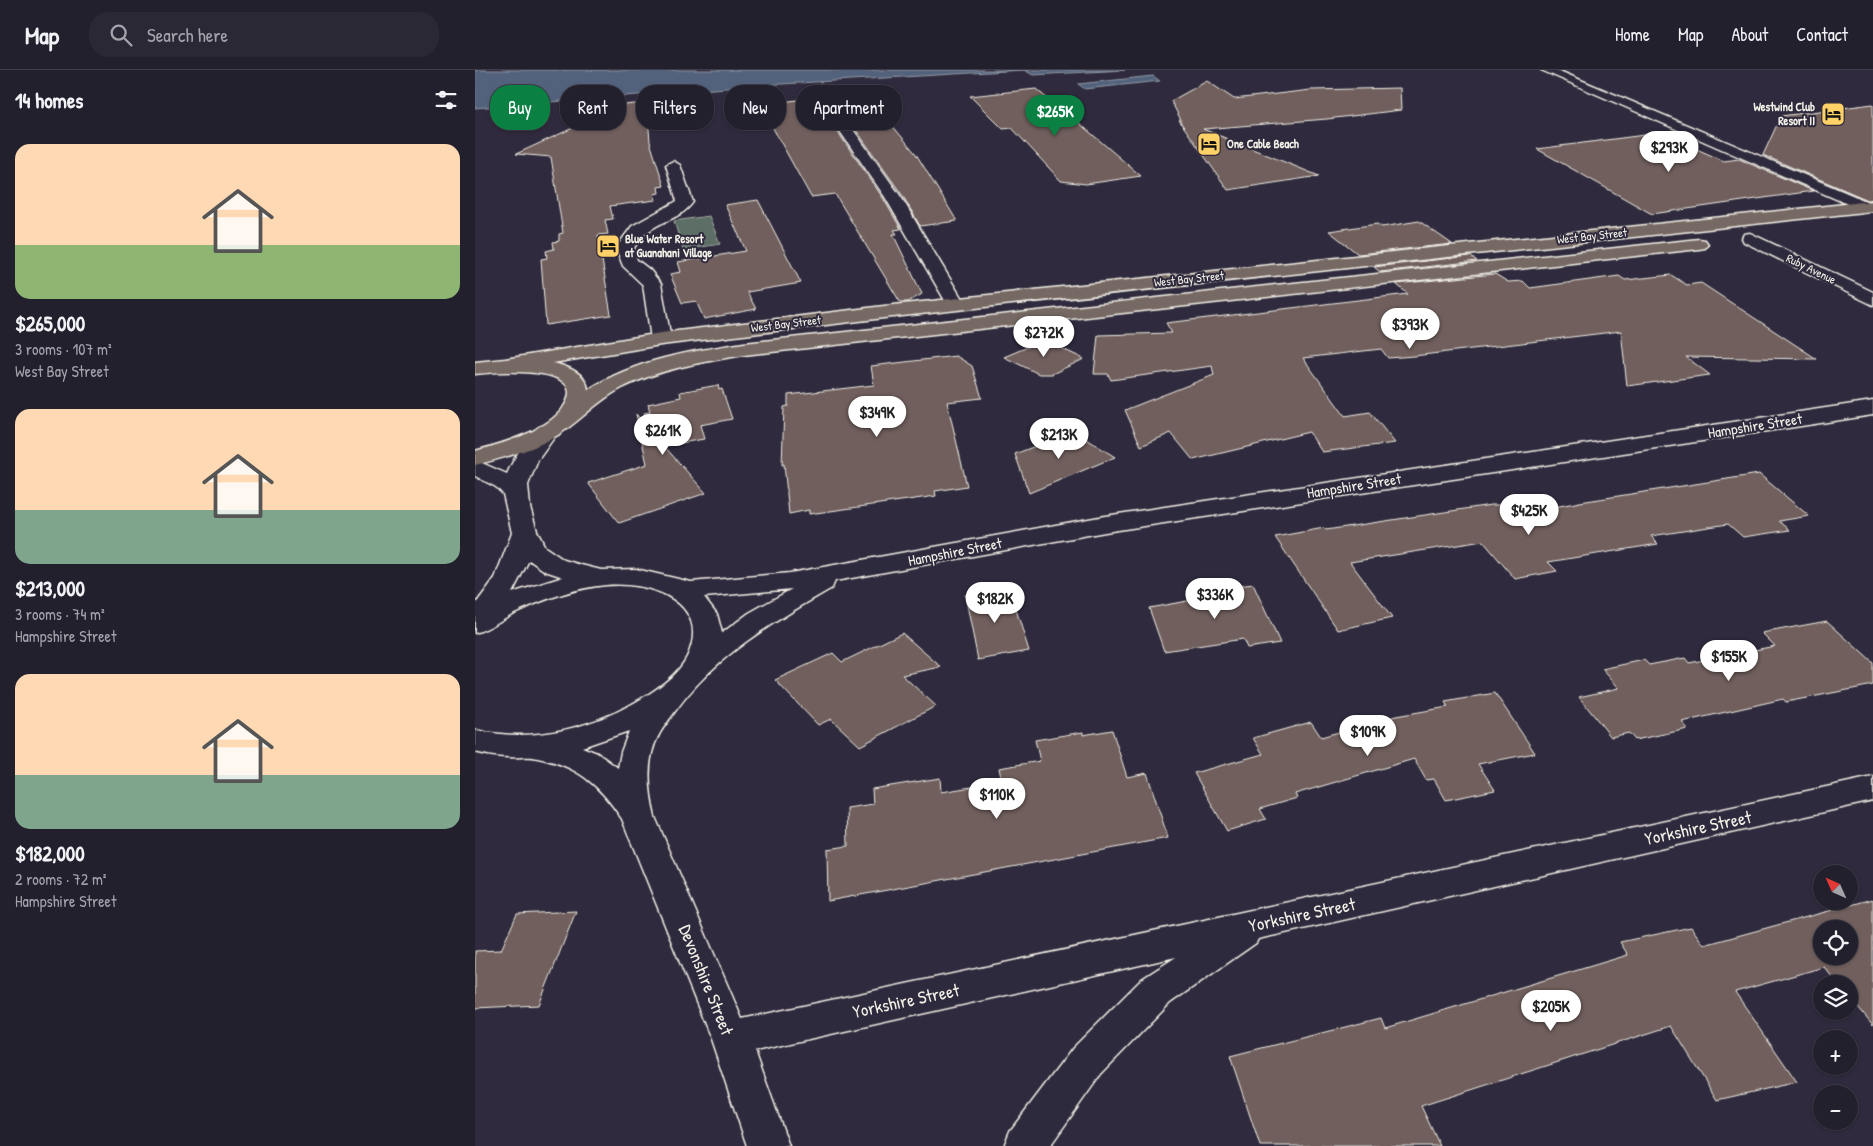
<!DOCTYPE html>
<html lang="en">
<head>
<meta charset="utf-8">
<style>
  :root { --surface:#23202e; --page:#2b2836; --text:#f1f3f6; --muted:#a3a3aa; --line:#403e4a; --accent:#0b8043 }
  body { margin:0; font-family:"Patrick Hand",sans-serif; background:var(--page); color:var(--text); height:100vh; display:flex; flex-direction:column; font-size:19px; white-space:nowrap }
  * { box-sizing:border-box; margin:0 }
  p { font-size:16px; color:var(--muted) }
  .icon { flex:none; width:28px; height:28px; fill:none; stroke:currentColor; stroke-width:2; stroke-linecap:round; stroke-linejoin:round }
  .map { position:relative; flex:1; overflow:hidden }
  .drawer { display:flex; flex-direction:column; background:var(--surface); width:475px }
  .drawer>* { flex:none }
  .guide { position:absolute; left:15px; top:15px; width:475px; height:45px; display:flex; gap:10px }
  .needle { width:32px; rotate:315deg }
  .buttons { position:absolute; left:1338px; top:795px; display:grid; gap:10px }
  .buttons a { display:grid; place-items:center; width:45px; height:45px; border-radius:50%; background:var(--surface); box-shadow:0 1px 4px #0004,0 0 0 1px var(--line); font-size:25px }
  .price { position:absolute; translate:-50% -42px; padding:0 11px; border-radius:18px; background:#fff; color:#222; font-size:16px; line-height:32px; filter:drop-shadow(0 1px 2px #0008) }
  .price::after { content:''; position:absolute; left:50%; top:30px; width:15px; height:11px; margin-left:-8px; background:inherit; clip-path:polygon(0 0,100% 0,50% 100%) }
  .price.current { background:var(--accent); color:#fff }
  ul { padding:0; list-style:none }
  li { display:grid; align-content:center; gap:10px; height:265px; padding:0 15px }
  li span { display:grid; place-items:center; height:155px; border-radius:15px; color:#555 }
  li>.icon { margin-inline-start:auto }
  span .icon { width:90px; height:90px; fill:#fffc; stroke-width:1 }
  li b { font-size:21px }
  h2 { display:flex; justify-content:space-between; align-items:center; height:60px; padding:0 15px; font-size:21px }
  .chip { padding:0 18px; border-radius:20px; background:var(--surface); box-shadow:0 1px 4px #0004,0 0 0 1px var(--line); font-size:18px; line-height:45px }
  .chip.current { background:var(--accent); color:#fff }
  header { display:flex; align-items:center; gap:30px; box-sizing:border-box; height:70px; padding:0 25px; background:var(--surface); border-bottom:1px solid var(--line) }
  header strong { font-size:24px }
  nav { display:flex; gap:28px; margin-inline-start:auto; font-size:18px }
  .search { width:350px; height:45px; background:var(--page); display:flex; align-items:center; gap:12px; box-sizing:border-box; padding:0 18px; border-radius:20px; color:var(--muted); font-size:19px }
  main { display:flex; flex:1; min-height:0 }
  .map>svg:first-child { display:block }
  .green { fill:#5c6e65; stroke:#a8b0a6 }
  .water { fill:#52627c; stroke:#939ba7 }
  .building { fill:#6f5f5c; stroke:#f4f1e8; fill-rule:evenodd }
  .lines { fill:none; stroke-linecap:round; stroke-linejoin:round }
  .minor-casing { stroke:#f4f1e8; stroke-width:3 }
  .major-casing { stroke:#f4f1e8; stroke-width:3 }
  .minor { fill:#2f2a3d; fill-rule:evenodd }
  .major { fill:#766964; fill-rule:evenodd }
  .labels { text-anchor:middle; stroke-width:4; stroke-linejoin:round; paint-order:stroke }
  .far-poi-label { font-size:12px; font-weight:bold; fill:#f4f1e8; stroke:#2f2a3d; text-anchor:start }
  .far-street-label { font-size:12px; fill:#f4f1e8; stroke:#2f2a3d }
  .street-label { font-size:15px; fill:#f4f1e8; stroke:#2f2a3d }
  .near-street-label { font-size:18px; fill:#f4f1e8; stroke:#2f2a3d }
</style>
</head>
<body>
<header>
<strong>Map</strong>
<div class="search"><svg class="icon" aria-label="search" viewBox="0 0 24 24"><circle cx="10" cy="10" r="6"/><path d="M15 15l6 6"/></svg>Search here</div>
<nav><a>Home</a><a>Map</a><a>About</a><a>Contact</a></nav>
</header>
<main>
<section class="drawer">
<h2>14 homes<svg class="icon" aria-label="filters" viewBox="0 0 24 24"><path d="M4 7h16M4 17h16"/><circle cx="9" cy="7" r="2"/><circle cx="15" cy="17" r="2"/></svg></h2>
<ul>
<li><span style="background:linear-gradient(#ffd9b3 65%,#8fb573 0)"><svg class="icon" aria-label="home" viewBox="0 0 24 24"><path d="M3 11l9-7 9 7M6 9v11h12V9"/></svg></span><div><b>$265,000</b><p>3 rooms · 107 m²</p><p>West Bay Street</p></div></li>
<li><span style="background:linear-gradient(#ffd9b3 65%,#7fa58c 0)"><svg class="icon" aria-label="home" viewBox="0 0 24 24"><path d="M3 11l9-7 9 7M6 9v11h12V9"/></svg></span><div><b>$213,000</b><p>3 rooms · 74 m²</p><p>Hampshire Street</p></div></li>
<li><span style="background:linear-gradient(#ffd9b3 65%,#7fa58c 0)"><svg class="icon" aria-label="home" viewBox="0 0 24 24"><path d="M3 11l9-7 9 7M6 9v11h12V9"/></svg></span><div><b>$182,000</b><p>2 rooms · 72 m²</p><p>Hampshire Street</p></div></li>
</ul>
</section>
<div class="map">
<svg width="1398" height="1076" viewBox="0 0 1398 1076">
  <rect width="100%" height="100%" fill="#2f2a3d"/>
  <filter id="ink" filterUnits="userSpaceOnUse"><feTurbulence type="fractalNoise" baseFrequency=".02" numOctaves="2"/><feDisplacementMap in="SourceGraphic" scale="10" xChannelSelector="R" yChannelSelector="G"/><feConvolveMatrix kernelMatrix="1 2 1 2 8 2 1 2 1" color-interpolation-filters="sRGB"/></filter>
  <g filter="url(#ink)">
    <!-- green -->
    <path class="green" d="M 234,146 L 245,174 L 208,180 L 199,151 Z"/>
    <!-- water -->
    <path class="water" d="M 0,0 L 650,0 L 558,5 L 549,0 L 289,15 L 0,38 Z
      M 678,6 L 685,11 L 610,19 L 603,14 Z"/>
    <!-- building -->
    <path class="building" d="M 732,11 L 759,29 L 836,20 L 925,18 L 926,40 L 852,49 L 728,59 L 844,106 L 753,120 L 704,50 L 706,50 L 696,31 Z
      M 561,19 L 580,35 L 583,35 L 666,106 L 611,114 L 586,111 L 537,58 L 528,59 L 495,26 Z
      M 382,23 L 389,32 L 397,31 L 441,84 L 482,151 L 445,156 L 428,126 L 374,50 L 366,48 L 359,52 L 358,55 L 408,128 L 426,159 L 419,160 L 422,164 L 418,164 L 447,224 L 433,232 L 425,232 L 360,124 L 336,127 L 288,40 L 309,37 L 306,32 Z
      M 172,33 L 175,72 L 189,116 L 183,117 L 184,123 L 179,124 L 181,130 L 135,136 L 138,149 L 130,150 L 133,164 L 123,165 L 136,245 L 71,255 L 66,189 L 72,188 L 71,181 L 79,179 L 78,172 L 84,171 L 84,164 L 88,163 L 76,87 L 41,84 L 148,35 Z
      M 1398,34 L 1398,129 L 1393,130 L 1288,85 L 1306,46 Z
      M 1185,63 L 1249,91 L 1264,89 L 1338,121 L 1177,144 L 1062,79 Z
      M 283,130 L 326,213 L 272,222 L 281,239 L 229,249 L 221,231 L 207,233 L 195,204 L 206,202 L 203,192 L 271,181 L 250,135 Z
      M 944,151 L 977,174 L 883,184 L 854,161 L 902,154 L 907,157 Z
      M 995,186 L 1002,191 L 905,202 L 899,197 Z
      M 1020,204 L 1033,212 L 1048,211 L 1055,218 L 1144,206 L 1150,210 L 1196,205 L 1212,215 L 1226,213 L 1342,289 L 1211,287 L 1235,305 L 1152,316 L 1146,261 L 939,286 L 913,288 L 906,279 L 828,288 L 870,346 L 895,342 L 920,373 L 847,382 L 834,362 L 718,390 L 696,363 L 666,376 L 650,340 L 739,305 L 737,296 L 636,310 L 633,304 L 619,304 L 623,265 L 697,263 L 691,253 L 933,224 L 921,214 Z
      M 569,270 L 609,289 L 577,304 L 564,304 L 529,287 Z
      M 481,286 L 497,296 L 507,328 L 472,332 L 492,416 L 460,421 L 461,426 L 334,444 L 334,440 L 314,444 L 309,394 L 307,395 L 309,337 L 313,336 L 313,325 L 399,315 L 396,296 Z
      M 243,315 L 244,320 L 247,319 L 257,349 L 225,355 L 229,369 L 189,376 L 231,423 L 144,453 L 113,413 L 172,394 L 161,344 L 172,357 L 169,343 L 175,342 L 173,334 L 206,327 L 205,322 Z
      M 599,361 L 640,387 L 554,423 L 540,384 Z
      M 1284,404 L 1334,446 L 1304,451 L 1315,460 L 1268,467 L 1253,454 L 1176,466 L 1183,474 L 1073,492 L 1082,501 L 1040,509 L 1008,471 L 875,492 L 917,548 L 863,560 L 800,467 L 849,458 L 851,460 L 1016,435 L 1024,435 L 1033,446 L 1105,432 Z
      M 778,514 L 805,573 L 772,578 L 768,569 L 689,581 L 674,538 L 723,529 L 720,522 Z
      M 534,517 L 554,581 L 503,590 L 490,525 Z
      M 1352,551 L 1398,593 L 1398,615 L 1311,632 L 1308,629 L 1207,652 L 1213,659 L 1160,670 L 1154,663 L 1136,667 L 1104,627 L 1144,618 L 1127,599 L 1169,590 L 1174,595 L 1210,588 L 1214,593 L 1300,576 L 1287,563 Z
      M 427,563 L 466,597 L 427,605 L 461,636 L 385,676 L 356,649 L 343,655 L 300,610 L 358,583 L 367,592 Z
      M 1020,623 L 1060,683 L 1003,694 L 1020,720 L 971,730 L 959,709 L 951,710 L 939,689 L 820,724 L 822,728 L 785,739 L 791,749 L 752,761 L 719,703 L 788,684 L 778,668 L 836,652 L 846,667 L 921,646 L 973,637 L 970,632 Z
      M 637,660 L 652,707 L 672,703 L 693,768 L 353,831 L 352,779 L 373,776 L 372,738 L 398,734 L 397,719 L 465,708 L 466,722 L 527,712 L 524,698 L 565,691 L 560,670 L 608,662 L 608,665 Z
      M 1398,829 L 1398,955 L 1374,926 L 1374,914 L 1363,914 L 1349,897 L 1260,922 L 1322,1012 L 1242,1030 L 1196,956 L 946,1036 L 965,1076 L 785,1076 L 755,986 L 906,948 L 910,958 L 1153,885 L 1145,872 L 1216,857 L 1229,875 ZM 1346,859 L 1374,859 L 1374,886 L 1346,886 Z
      M 101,841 L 64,935 L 0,938 L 0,881 L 26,880 L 42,844 Z"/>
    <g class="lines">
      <!-- minor casing -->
      <g class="minor-casing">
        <path id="minor" d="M 1066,0 L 1082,0 L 1398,134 L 1398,140 L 1386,140 Z
          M 367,50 L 372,51 L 426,127 L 490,234 L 488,238 L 474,238 L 472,234 L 410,127 L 360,54 Z
          M 198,91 L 205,95 L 218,132 C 203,154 175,149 159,178 L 162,190 L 175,200 L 186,214 L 196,269 L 193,273 L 179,273 L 176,269 L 168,215 L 148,196 L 141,178 L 157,156 L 202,131 L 191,95 Z
          M 1275,163 L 1398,222 L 1398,235 L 1269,172 L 1267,168 L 1269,164 Z
          M 1398,331 L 1398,345 L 630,462 L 360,511 L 357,518 C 298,552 241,585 201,640 C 191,654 181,665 177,683 C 172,704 175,726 180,747 L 267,949 L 1398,707 L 1398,731 L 783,869 L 781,873 L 695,933 L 626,1004 L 575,1076 L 529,1076 L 535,1061 L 598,978 L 667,909 L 701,887 L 280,981 L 314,1076 L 272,1076 L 236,969 L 147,749 C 123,713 102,695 58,687 C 51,686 42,688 35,687 C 23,687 11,685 0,682 L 0,660 C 60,674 123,657 174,624 C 188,615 204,603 212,587 C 238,532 175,511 131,515 C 98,518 67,530 37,544 C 24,551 14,559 0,563 L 0,535 L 20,508 L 37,463 L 28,424 L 21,417 L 0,406 L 0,390 L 32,404 C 37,392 53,364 64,357 C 69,354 75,356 80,357 L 83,362 L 63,390 L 53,415 L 55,437 L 62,461 L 70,477 L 89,490 L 106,495 L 126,500 L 161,499 L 216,512 L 315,503 L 630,446 ZM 54,490 L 70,501 L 88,507 L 37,523 ZM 317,519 L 274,543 L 247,563 L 242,544 L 229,527 ZM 154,661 L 146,682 L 143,698 L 122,683 L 107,677 Z"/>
      </g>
      <!-- major casing -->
      <g class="major-casing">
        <path id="major" d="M 1398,131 L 1398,141 L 409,248 L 186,275 L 78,293 C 91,296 112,303 113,320 C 159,290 216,281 269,273 L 1224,169 L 1230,170 L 1233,174 L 1230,178 L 1224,179 L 269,285 C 227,292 185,299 147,318 C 123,330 105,351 83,365 C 58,380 28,388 0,395 L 0,381 C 26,374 72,361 88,338 C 119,293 19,302 0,304 L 0,292 L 30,289 L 186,263 L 409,236 Z"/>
      </g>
      <!-- minor -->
      <use href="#minor" class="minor"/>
      <!-- major -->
      <use href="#major" class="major"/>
    </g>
  </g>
  <!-- icons -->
  <defs>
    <g id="hotel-square" transform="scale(1.25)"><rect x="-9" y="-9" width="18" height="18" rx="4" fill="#ffd166" stroke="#2f2a3d"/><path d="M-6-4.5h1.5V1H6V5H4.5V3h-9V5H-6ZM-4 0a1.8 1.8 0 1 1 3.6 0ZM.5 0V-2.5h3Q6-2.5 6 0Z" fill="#111"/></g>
  </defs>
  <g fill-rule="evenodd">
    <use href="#hotel-square" x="1358" y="44"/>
    <use href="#hotel-square" x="734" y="74"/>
    <use href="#hotel-square" x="133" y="176"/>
  </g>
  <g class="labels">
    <!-- far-poi labels -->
    <g class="far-poi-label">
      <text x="1340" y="41" text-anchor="end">Westwind Club<tspan x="1340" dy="14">Resort II</tspan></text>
      <text x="752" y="78">One Cable Beach</text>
      <text x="150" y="173">Blue Water Resort<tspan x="150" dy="14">at Guanahani Village</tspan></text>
    </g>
    <!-- far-street labels -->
    <g class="far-street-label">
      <text transform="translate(1117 166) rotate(-6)" y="4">West Bay Street</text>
      <text transform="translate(1336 199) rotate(26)" y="4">Ruby Avenue</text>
      <text transform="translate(714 209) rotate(-6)" y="4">West Bay Street</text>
      <text transform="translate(311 254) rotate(-7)" y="4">West Bay Street</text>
    </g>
    <!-- street labels -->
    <g class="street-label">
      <text transform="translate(1280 356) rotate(-9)" y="5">Hampshire Street</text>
      <text transform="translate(879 416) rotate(-9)" y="5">Hampshire Street</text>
      <text transform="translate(480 482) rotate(-11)" y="5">Hampshire Street</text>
    </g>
    <!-- near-street labels -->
    <g class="near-street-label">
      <text transform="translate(1223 758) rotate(-12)" y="6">Yorkshire Street</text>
      <text transform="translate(827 845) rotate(-12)" y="6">Yorkshire Street</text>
      <text transform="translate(231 910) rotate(68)" y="6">Devonshire Street</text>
      <text transform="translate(431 931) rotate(-12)" y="6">Yorkshire Street</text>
    </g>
  </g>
</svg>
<div class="buttons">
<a><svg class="needle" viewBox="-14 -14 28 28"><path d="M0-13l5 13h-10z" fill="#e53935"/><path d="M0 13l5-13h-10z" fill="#a3a3aa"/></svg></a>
<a><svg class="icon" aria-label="locate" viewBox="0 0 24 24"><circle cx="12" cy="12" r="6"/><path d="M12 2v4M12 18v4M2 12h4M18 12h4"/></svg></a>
<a><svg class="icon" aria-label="layers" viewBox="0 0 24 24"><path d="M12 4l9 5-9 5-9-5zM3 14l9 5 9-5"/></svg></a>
<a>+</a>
<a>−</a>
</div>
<b class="price current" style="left:580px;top:67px">$265K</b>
<b class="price" style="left:1194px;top:103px">$293K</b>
<b class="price" style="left:935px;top:280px">$393K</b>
<b class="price" style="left:569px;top:288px">$272K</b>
<b class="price" style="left:402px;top:368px">$349K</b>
<b class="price" style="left:188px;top:386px">$261K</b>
<b class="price" style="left:584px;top:390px">$213K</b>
<b class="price" style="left:1054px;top:466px">$425K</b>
<b class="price" style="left:740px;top:550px">$336K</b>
<b class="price" style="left:520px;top:554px">$182K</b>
<b class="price" style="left:1254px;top:612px">$155K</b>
<b class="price" style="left:893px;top:687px">$109K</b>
<b class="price" style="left:522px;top:750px">$110K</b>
<b class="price" style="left:1076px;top:962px">$205K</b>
<div class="guide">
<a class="chip current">Buy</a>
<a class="chip">Rent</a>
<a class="chip">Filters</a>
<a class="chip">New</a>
<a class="chip">Apartment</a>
</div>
</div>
</main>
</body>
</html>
